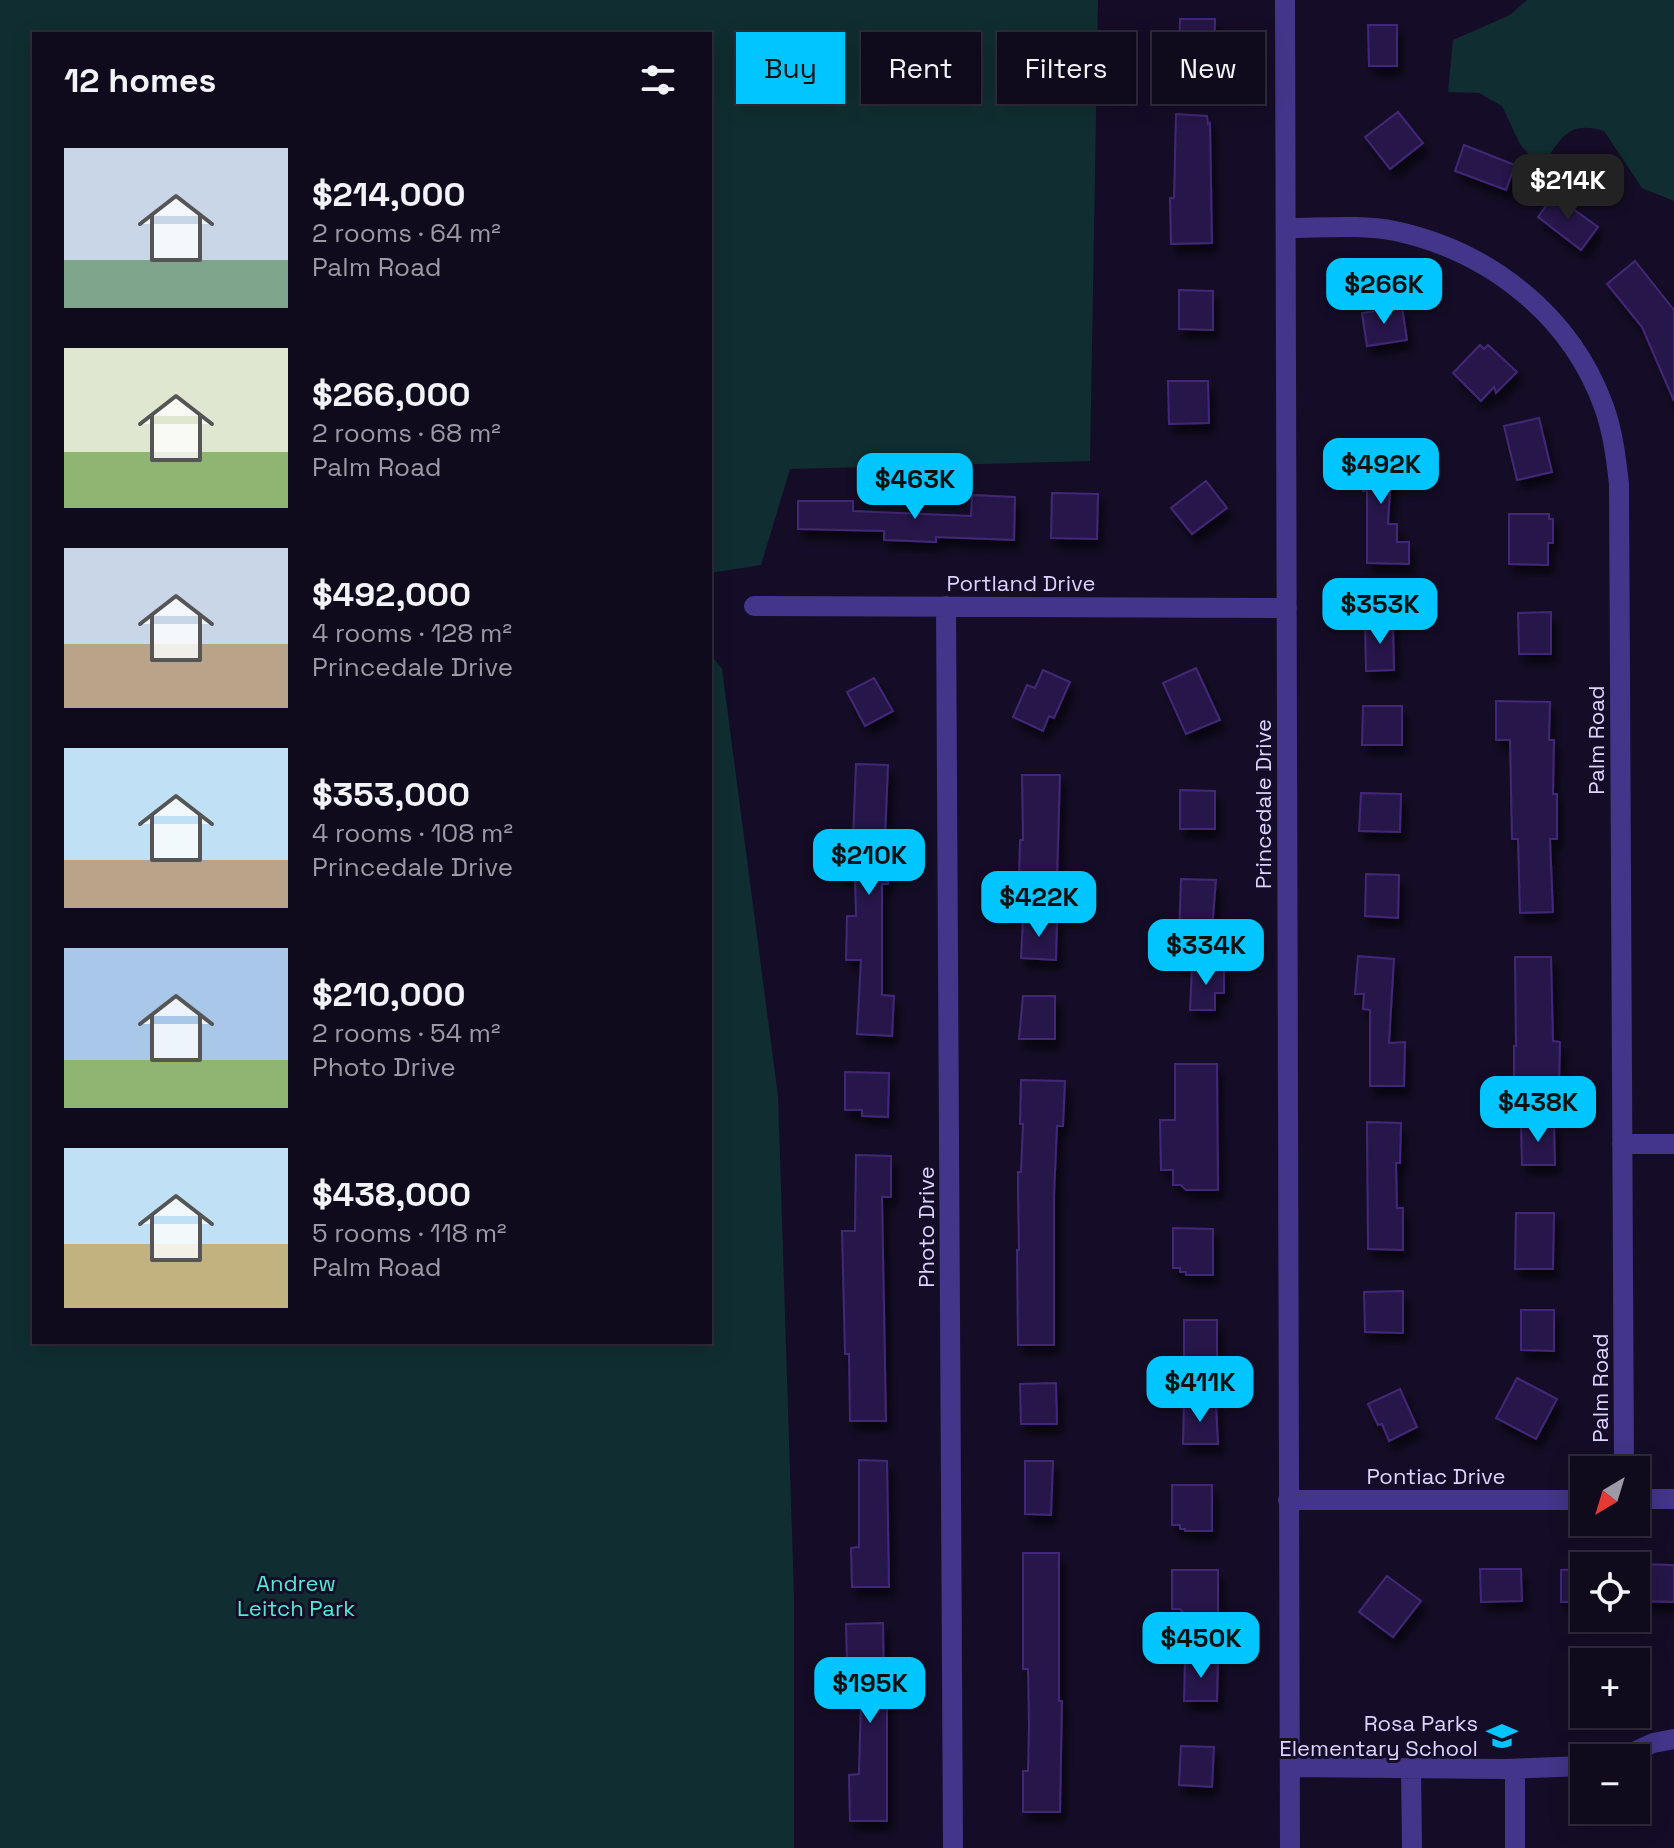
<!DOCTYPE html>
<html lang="en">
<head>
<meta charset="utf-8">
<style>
  :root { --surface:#100a1d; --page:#1e182a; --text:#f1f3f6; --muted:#9c9aa4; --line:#302b3b; --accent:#00c5fe }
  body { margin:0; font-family:"Space Grotesk",sans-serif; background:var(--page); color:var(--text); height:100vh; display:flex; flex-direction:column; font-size:30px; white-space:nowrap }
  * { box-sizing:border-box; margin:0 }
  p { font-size:26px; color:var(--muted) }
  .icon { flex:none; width:44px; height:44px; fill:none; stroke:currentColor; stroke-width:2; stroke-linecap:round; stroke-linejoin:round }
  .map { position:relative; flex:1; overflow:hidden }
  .details { position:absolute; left:32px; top:32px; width:680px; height:1312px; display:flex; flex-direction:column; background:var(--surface); border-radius:0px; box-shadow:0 4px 20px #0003,0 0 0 2px var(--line) }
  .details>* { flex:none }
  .banner { position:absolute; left:736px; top:32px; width:760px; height:72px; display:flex; gap:16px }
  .needle { width:52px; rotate:218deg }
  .buttons { position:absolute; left:1570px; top:1456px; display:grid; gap:16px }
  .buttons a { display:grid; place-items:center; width:80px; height:80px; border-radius:0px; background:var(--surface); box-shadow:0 4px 20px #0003,0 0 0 2px var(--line); font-size:40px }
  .price { position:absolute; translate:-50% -68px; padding:0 18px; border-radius:16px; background:var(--accent); color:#111; font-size:26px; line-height:52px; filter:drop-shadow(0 2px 4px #0008) }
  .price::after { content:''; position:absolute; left:50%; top:48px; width:24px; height:18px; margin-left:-12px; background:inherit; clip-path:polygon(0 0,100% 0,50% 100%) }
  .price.selected { background:#222; color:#fff }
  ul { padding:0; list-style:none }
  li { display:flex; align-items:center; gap:24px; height:200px; padding:0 32px }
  li span { display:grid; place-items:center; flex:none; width:224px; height:160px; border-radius:0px; color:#555 }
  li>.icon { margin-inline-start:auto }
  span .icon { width:96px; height:96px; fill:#fffc; stroke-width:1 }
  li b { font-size:34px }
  h2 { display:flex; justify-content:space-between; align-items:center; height:96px; padding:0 32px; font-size:34px }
  .pill { padding:0 28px; border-radius:0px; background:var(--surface); box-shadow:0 4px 20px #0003,0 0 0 2px var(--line); font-size:28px; line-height:72px }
  .pill.selected { background:var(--accent); color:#111 }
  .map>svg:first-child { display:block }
  .green { fill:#102e31 }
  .building { fill:#281849; stroke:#422877; stroke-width:2; filter:url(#shadow) }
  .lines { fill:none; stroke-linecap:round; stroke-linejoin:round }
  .minor { stroke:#433589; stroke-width:20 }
  .labels { text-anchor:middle; stroke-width:6; stroke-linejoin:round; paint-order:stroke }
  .street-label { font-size:22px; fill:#ddd3ff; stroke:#150d27 }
  .park-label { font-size:22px; fill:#56e8d6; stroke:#150d27 }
  .poi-label { font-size:22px; fill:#ddd3ff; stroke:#150d27; text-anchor:end }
</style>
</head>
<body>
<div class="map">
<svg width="1674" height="1848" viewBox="0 0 1674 1848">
  <defs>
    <filter id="shadow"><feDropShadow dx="5" dy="9" stdDeviation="4" flood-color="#0009"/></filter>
  </defs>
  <rect width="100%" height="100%" fill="#150d27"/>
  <!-- green -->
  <path class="green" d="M 0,0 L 1098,0 L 1090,461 L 790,469 L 761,565 L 710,573 L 710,34 L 34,34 L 34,1342 L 710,1342 L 710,654 L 722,669 L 778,1096 L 794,1596 L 794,1848 L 0,1848 Z
    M 1527,0 L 1674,0 L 1674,201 L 1642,188 L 1604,131 C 1565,119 1561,141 1540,168 L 1520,144 L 1502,106 L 1479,93 L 1448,92 L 1453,40 L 1510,15 Z"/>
  <!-- building -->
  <path class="building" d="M 1180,19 L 1215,19 L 1214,61 L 1179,60 Z
    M 1368,25 L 1397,25 L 1397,66 L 1369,66 Z
    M 1398,112 L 1423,143 L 1390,169 L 1365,137 Z
    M 1176,114 L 1207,116 L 1208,124 L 1210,123 L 1212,243 L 1171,244 L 1170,198 L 1174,198 Z
    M 1464,145 L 1515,165 L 1506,190 L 1455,171 Z
    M 1554,195 L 1598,227 L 1581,250 L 1538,217 Z
    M 1635,261 L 1674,310 L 1674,401 L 1642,327 L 1607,284 Z
    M 1179,290 L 1213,291 L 1213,330 L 1179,329 Z
    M 1402,307 L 1407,340 L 1367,346 L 1362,313 Z
    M 1480,345 L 1484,349 L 1488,345 L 1517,372 L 1496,393 L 1494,387 L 1481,401 L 1453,373 Z
    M 1168,381 L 1208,381 L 1209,423 L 1169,424 Z
    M 1539,418 L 1552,472 L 1517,480 L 1504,426 Z
    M 1364,439 L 1393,440 L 1388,524 L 1397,524 L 1397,542 L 1409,542 L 1409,564 L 1367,563 L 1367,491 L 1363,491 Z
    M 1206,481 L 1227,508 L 1192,534 L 1171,508 Z
    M 1052,493 L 1098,494 L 1097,539 L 1051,538 Z
    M 972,495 L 1015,497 L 1014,540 L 936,537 L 936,542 L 884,540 L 884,531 L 798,529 L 798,501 L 853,501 L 853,511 L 971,516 Z
    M 1509,514 L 1549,514 L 1549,519 L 1553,519 L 1553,543 L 1548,543 L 1548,565 L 1509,564 Z
    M 1551,612 L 1551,654 L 1519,654 L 1518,613 Z
    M 1393,620 L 1394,670 L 1366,671 L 1365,621 Z
    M 1196,668 L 1220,720 L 1186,734 L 1163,683 Z
    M 1043,670 L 1070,682 L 1054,718 L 1049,716 L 1043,731 L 1013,717 L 1027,685 L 1035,688 Z
    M 874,678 L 893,711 L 865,726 L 847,692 Z
    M 1496,701 L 1550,702 L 1549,740 L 1554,740 L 1553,794 L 1557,794 L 1557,839 L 1550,839 L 1553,912 L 1520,913 L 1518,839 L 1512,839 L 1510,740 L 1496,740 Z
    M 1363,706 L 1402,706 L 1402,745 L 1362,745 Z
    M 856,764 L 888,765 L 885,838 L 888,884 L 882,884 L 882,995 L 894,996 L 892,1036 L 857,1034 L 861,960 L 846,960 L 847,916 L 856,916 L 855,876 L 843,876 L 842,838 L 853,838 Z
    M 1022,775 L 1060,775 L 1057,880 L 1019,880 L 1020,840 L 1023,840 Z
    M 1180,790 L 1215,791 L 1215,829 L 1180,829 Z
    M 1361,793 L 1401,794 L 1400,832 L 1359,831 Z
    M 1366,874 L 1399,875 L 1398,918 L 1365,916 Z
    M 1181,879 L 1216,880 L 1209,965 L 1178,964 Z
    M 1023,918 L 1057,919 L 1056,960 L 1021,958 Z
    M 1358,956 L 1394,959 L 1389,1043 L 1405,1042 L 1404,1086 L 1370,1086 L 1370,1010 L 1363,1009 L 1364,994 L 1355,994 Z
    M 1515,957 L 1551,957 L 1553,1041 L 1560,1042 L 1559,1087 L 1514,1087 L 1514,1046 L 1516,1046 Z
    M 1192,967 L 1224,967 L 1224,993 L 1215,993 L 1215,1010 L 1190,1010 Z
    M 1023,996 L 1055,996 L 1055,1039 L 1019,1039 Z
    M 1175,1064 L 1217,1064 L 1218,1190 L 1186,1190 L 1181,1185 L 1173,1185 L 1173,1170 L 1161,1170 L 1160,1120 L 1175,1120 Z
    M 845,1072 L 889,1073 L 888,1117 L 862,1116 L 862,1110 L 845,1110 Z
    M 1021,1080 L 1065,1081 L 1063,1126 L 1057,1126 L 1054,1195 L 1054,1345 L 1018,1345 L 1017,1250 L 1019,1250 L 1018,1193 L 1018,1172 L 1021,1172 L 1023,1124 L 1020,1124 Z
    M 1367,1122 L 1401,1123 L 1400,1163 L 1396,1163 L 1397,1208 L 1403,1208 L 1403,1250 L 1368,1249 Z
    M 1521,1124 L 1554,1124 L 1555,1165 L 1522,1165 Z
    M 856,1155 L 891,1156 L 891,1197 L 882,1197 L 886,1421 L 850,1421 L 849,1354 L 845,1354 L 842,1231 L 855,1231 Z
    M 1516,1213 L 1554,1213 L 1553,1269 L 1515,1269 Z
    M 1173,1228 L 1213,1229 L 1213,1275 L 1186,1275 L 1186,1272 L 1180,1272 L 1180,1268 L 1173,1268 Z
    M 1403,1291 L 1403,1333 L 1365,1332 L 1364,1292 Z
    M 1521,1310 L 1554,1310 L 1554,1351 L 1521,1350 Z
    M 1184,1320 L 1217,1320 L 1217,1360 L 1184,1360 Z
    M 1517,1378 L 1557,1399 L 1536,1439 L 1496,1418 Z
    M 1056,1383 L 1057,1424 L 1021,1424 L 1020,1384 Z
    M 1400,1389 L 1417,1427 L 1389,1441 L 1382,1424 L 1378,1425 L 1368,1404 Z
    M 1184,1402 L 1216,1403 L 1218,1444 L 1183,1444 Z
    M 859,1460 L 887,1461 L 889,1587 L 852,1587 L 851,1548 L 859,1547 Z
    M 1025,1461 L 1053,1461 L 1051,1515 L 1025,1514 Z
    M 1172,1485 L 1212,1485 L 1212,1531 L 1185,1531 L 1185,1529 L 1180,1529 L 1180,1525 L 1172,1525 Z
    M 1023,1553 L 1059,1553 L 1059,1701 L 1062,1701 L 1060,1812 L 1023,1812 L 1023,1771 L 1028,1771 L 1029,1725 L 1028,1669 L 1023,1669 Z
    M 1636,1564 L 1674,1565 L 1674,1602 L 1636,1601 Z
    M 1480,1569 L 1521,1569 L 1522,1601 L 1481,1602 Z
    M 1584,1569 L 1584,1602 L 1561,1602 L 1561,1570 Z
    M 1172,1570 L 1218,1570 L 1218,1615 L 1185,1615 L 1180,1609 L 1172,1609 Z
    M 1387,1576 L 1421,1601 L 1393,1637 L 1359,1612 Z
    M 883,1623 L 884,1693 L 887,1693 L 887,1821 L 850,1821 L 849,1775 L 859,1774 L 862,1663 L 847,1663 L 846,1624 Z
    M 1185,1660 L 1218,1660 L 1217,1701 L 1184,1701 Z
    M 1181,1746 L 1214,1747 L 1212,1787 L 1179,1785 Z"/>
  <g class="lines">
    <!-- minor -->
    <path class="minor" d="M 1285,0 L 1290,1848
      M 1286,228 C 1322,228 1360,224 1395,231 C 1489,251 1571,315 1604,407 C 1613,432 1616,458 1619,484 L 1624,1470
      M 754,606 L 1287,608
      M 946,606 L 953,1848
      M 1622,1144 L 1674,1144
      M 1636,1499 L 1674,1499
      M 1288,1500 L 1584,1500
      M 1621,1758 L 1653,1743 L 1674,1739
      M 1290,1767 L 1505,1769 L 1584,1766
      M 1411,1768 L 1412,1848
      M 1515,1848 L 1515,1769"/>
  </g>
  <!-- icons -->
  <defs>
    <g id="school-bare" transform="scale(2.4)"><path d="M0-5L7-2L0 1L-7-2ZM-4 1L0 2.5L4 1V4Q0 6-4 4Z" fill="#00c5fe" stroke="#150d27" stroke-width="2.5" paint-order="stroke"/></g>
  </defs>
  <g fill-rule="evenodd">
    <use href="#school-bare" x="1502" y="1736"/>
  </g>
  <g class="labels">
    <!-- street labels -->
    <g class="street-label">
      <text x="1021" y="591">Portland Drive</text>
      <text transform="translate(1596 740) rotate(-90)" y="8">Palm Road</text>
      <text transform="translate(1263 804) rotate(-90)" y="8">Princedale Drive</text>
      <text transform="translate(926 1227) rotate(-90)" y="8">Photo Drive</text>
      <text transform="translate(1600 1388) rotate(-90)" y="8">Palm Road</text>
      <text x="1436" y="1484">Pontiac Drive</text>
    </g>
    <!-- park labels -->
    <g class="park-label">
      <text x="296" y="1591">Andrew<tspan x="296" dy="25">Leitch Park</tspan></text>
    </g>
    <!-- poi labels -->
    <g class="poi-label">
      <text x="1478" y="1731">Rosa Parks<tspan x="1478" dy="25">Elementary School</tspan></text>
    </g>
  </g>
</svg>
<div class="buttons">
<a><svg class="needle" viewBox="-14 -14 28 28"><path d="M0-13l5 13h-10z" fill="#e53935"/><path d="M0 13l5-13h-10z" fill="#9c9aa4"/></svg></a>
<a><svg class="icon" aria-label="locate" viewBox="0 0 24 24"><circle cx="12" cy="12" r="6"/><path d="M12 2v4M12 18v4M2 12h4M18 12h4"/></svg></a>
<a>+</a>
<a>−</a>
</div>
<b class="price selected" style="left:1568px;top:222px">$214K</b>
<b class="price" style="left:1384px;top:326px">$266K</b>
<b class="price" style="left:1381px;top:506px">$492K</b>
<b class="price" style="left:915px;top:521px">$463K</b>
<b class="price" style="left:1380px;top:646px">$353K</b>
<b class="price" style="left:869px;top:897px">$210K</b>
<b class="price" style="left:1039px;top:939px">$422K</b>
<b class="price" style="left:1206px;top:987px">$334K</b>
<b class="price" style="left:1538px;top:1144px">$438K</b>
<b class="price" style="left:1200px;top:1424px">$411K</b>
<b class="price" style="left:1201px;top:1680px">$450K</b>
<b class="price" style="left:870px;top:1725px">$195K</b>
<div class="banner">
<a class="pill selected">Buy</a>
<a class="pill">Rent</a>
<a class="pill">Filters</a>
<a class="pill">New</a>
</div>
<section class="details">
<h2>12 homes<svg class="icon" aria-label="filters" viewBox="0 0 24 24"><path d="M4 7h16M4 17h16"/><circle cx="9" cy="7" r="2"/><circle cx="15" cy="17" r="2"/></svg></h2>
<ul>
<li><span style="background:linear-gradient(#c9d6e8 70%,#7fa58c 0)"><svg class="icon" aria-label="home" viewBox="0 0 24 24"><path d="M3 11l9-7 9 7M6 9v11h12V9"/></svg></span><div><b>$214,000</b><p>2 rooms · 64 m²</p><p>Palm Road</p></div></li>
<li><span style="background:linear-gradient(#dfe7d0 65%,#8fb573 0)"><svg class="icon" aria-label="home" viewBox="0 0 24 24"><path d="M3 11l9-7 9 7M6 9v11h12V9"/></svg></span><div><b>$266,000</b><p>2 rooms · 68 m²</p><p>Palm Road</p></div></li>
<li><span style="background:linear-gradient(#c9d6e8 60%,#b9a48a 0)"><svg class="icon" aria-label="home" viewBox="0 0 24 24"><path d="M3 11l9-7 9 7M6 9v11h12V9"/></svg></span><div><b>$492,000</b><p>4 rooms · 128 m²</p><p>Princedale Drive</p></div></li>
<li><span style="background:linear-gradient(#bfe0f5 70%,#b9a48a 0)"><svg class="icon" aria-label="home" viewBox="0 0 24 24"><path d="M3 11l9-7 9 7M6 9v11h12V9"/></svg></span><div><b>$353,000</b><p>4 rooms · 108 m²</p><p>Princedale Drive</p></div></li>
<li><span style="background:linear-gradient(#a9c7e8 70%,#8fb573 0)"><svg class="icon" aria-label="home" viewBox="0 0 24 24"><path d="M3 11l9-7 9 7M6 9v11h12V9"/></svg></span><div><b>$210,000</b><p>2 rooms · 54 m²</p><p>Photo Drive</p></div></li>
<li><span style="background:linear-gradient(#bfe0f5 60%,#c2b280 0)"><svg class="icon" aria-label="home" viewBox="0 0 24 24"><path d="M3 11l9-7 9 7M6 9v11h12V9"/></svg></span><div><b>$438,000</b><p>5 rooms · 118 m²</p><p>Palm Road</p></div></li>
</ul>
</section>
</div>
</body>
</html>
